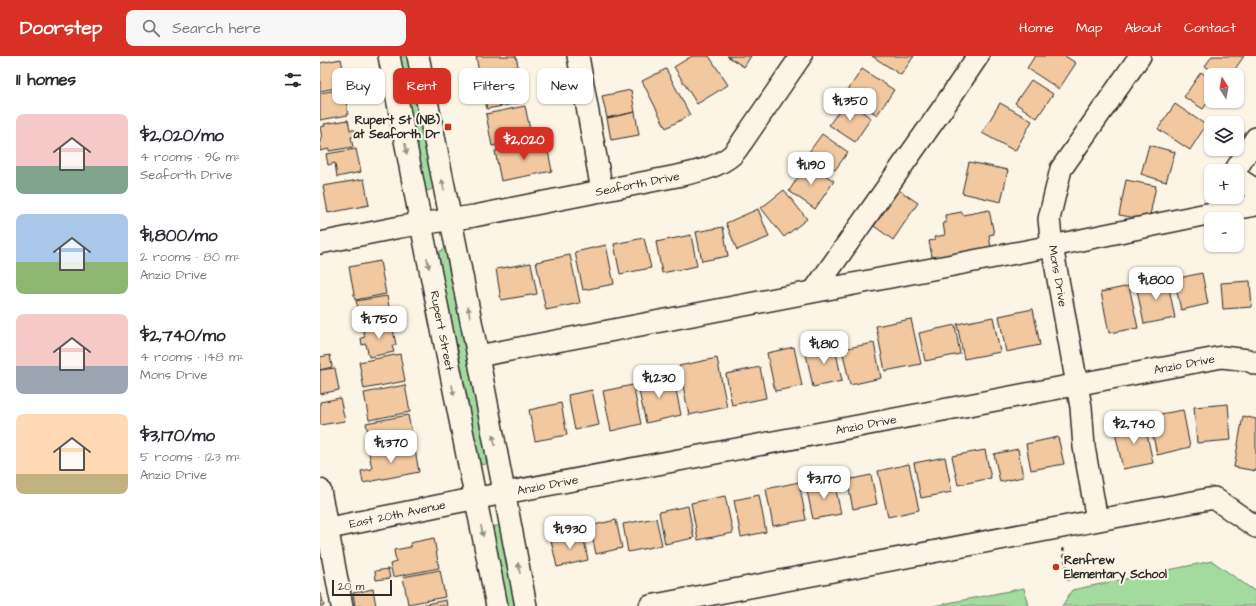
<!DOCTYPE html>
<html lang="en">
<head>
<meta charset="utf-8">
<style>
  :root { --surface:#fff; --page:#f7f7f7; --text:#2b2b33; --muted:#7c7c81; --accent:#d93025 }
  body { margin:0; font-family:"Architects Daughter",sans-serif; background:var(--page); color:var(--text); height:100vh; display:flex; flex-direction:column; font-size:15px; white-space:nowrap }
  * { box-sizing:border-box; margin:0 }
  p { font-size:13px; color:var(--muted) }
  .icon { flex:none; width:22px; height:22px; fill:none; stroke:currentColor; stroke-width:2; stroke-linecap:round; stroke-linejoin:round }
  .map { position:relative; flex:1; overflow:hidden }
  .side { display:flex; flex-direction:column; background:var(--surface); width:320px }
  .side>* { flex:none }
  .hud { position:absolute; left:12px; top:12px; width:380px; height:36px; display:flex; gap:8px }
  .needle { width:26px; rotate:349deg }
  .controls { position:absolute; left:884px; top:12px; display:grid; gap:8px }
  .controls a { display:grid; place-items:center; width:40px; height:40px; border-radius:8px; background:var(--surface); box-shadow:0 1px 3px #0004; font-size:20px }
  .scale { position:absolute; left:12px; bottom:10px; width:60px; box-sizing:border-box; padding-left:4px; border:2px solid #2b2b2b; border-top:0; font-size:11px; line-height:14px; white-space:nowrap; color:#2b2b2b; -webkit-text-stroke:3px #fcf5e5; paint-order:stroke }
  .price { position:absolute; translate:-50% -34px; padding:0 9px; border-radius:8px; background:#fff; color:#222; font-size:13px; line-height:26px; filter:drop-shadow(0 1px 2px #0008) }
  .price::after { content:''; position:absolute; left:50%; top:24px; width:12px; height:9px; margin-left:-6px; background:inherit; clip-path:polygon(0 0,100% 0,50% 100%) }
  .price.current { background:var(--accent); color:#fff }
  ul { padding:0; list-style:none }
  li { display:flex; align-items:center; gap:12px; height:100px; padding:0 16px }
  li span { display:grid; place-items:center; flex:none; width:112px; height:80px; border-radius:8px; color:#555 }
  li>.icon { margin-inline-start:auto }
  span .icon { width:48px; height:48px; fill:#fffc; stroke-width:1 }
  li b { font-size:17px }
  h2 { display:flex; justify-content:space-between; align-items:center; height:48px; padding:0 16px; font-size:17px }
  .tag { padding:0 14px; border-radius:8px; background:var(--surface); box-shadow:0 1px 3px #0004; font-size:14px; line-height:36px }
  .tag.current { background:var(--accent); color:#fff }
  header { display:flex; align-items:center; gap:24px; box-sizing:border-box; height:56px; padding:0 20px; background:var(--accent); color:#fff }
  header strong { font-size:19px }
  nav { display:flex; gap:22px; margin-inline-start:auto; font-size:14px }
  .search { width:280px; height:36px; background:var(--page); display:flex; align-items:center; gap:10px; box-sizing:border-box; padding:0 14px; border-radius:8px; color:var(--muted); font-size:15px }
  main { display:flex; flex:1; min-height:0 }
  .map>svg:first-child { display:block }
  .green { fill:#a3da9e; stroke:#678264 }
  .building { fill:#f1c8a0; stroke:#2b2b2b }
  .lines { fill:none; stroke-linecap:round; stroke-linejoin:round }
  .minor-casing { stroke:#2b2b2b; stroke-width:24 }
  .path { stroke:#2b2b2b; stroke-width:2.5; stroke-dasharray:3 3; stroke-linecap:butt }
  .minor { stroke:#fcf5e5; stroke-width:21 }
  .oneway { fill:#949088 }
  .poi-dot { fill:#c8321e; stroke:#fcf5e5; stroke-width:1.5 }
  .labels { text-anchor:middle; stroke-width:4; stroke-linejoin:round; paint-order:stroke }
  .poi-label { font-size:12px; font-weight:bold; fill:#2b2b2b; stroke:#fcf5e5; text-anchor:end }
  .street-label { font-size:12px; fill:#2b2b2b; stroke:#fcf5e5 }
</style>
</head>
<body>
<header>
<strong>Doorstep</strong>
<div class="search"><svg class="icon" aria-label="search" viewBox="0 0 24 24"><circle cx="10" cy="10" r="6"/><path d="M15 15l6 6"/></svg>Search here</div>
<nav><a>Home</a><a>Map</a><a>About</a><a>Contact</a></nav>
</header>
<main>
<section class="side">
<h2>11 homes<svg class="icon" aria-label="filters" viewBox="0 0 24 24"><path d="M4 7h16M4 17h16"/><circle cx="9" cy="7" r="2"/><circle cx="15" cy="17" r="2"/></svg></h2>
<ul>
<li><span style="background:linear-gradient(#f6c9c9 65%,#7fa58c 0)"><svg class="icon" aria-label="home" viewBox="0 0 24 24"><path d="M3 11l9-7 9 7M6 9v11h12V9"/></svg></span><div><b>$2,020/mo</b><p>4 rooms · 96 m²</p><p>Seaforth Drive</p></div></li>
<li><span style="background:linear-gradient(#a9c7e8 60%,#8fb573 0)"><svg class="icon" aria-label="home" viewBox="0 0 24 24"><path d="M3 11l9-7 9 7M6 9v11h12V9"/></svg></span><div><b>$1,800/mo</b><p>2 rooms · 80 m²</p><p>Anzio Drive</p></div></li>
<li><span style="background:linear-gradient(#f6c9c9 65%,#9aa5b1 0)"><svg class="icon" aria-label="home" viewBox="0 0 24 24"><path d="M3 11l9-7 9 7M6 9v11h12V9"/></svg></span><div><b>$2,740/mo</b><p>4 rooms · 148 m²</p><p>Mons Drive</p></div></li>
<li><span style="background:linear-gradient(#ffd9b3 75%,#c2b280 0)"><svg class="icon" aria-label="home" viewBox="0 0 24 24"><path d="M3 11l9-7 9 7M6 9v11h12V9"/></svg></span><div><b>$3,170/mo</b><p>5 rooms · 123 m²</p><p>Anzio Drive</p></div></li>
</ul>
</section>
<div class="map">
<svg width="936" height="550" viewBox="0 0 936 550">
  <rect width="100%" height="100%" fill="#fcf5e5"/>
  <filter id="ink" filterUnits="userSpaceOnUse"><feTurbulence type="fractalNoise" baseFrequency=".025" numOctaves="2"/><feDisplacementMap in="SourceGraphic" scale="8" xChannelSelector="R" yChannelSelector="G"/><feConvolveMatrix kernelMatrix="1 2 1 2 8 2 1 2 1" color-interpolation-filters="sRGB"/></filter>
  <g filter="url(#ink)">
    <!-- green -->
    <path class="green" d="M 78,0 L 90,0 L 114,131 L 109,135 L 104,132 Z
      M 122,194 L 126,194 L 128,196 L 169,405 L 164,409 L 158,407 L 118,201 L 118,197 Z
      M 175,470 L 179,470 L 181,472 L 197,550 L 185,550 L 171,474 Z
      M 892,505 L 936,536 L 936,550 L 742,550 L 752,534 Z
      M 704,532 L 708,550 L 613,550 Z"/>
    <!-- building -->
    <path class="building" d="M 156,0 L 196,0 L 198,10 L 159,17 Z
      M 372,0 L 389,0 L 408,29 L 377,48 L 354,11 Z
      M 407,0 L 431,0 L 424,11 Z
      M 552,0 L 594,0 L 581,19 Z
      M 715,0 L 745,0 L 756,7 L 739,33 L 707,12 Z
      M 892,0 L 924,0 L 911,19 L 898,19 L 885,10 Z
      M 21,3 L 24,17 L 28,16 L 29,25 L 25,25 L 26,30 L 0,35 L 0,7 Z
      M 346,13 L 370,59 L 346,72 L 322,25 Z
      M 542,13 L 574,34 L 557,59 L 526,37 Z
      M 197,16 L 203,46 L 167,53 L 161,23 Z
      M 881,16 L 891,23 L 891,41 L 883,53 L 864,41 Z
      M 711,24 L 733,38 L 717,62 L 695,47 Z
      M 24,33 L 28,59 L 0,64 L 0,37 Z
      M 311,34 L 315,56 L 287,62 L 282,40 Z
      M 526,45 L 551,62 L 535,86 L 509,69 Z
      M 680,47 L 712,65 L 695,95 L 662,77 Z
      M 855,48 L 886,69 L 870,94 L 838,73 Z
      M 205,50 L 212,83 L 172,90 L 166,58 Z
      M 315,56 L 319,79 L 291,84 L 287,62 Z
      M 28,64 L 30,74 L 35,74 L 36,80 L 31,81 L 33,91 L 9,95 L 9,93 L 0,95 L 0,82 L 2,82 L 0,71 L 5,70 L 4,68 Z
      M 502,78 L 528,96 L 515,114 L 489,96 Z
      M 226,85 L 232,115 L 181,125 L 175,95 Z
      M 829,89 L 855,96 L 846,126 L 821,118 Z
      M 36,93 L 41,116 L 17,121 L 15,107 L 8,109 L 6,98 Z
      M 649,106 L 688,114 L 681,146 L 642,137 Z
      M 487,107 L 514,125 L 495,153 L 469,135 Z
      M 44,123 L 49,149 L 8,157 L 3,130 Z
      M 806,124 L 836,130 L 829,164 L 799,159 Z
      M 464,134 L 487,163 L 464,181 L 441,152 Z
      M 579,134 L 598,147 L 573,184 L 554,170 Z
      M 438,153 L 449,181 L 417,194 L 406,167 Z
      M 669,154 L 674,178 L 669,179 L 671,192 L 618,202 L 618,200 L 612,201 L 609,185 L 615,184 L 614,181 L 625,179 L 623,167 L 626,167 L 625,159 L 642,156 L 643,159 Z
      M 403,171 L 408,200 L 382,205 L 376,176 Z
      M 371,179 L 377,210 L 342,217 L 336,186 Z
      M 324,182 L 331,212 L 300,218 L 294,188 Z
      M 286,189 L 294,228 L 263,234 L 255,196 Z
      M 250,199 L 260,247 L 226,254 L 216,206 Z
      M 60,205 L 66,238 L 35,244 L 29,211 Z
      M 211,207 L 217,238 L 181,244 L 176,213 Z
      M 882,217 L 888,248 L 861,254 L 854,223 Z
      M 847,222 L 855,262 L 824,268 L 816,229 Z
      M 930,225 L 932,251 L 903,253 L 901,227 Z
      M 809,230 L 818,272 L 789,277 L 781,236 Z
      M 67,240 L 69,251 L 71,251 L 72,257 L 66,258 L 68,267 L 41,272 L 39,259 L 35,260 L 34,253 L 38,252 L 36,245 Z
      M 713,253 L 720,289 L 686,296 L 679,260 Z
      M 673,261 L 680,296 L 644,303 L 637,268 Z
      M 591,263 L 601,308 L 565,315 L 556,270 Z
      M 72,268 L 76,289 L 72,290 L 74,296 L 49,301 L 46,288 L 42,289 L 41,282 L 45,281 L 43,274 Z
      M 635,269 L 640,298 L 605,305 L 599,277 Z
      M 514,287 L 522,325 L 493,331 L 485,293 Z
      M 554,287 L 561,322 L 530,329 L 522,293 Z
      M 474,291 L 482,330 L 455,335 L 447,297 Z
      M 80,298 L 85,325 L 44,333 L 39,306 Z
      M 10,299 L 12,311 L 0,314 L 0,301 Z
      M 397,302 L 407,351 L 369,359 L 359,310 Z
      M 440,311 L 446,342 L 412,349 L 406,318 Z
      M 15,312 L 19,334 L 0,338 L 0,314 Z
      M 353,319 L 361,359 L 326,367 L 317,326 Z
      M 85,329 L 90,356 L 49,364 L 44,337 Z
      M 313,329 L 321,368 L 291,375 L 283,335 Z
      M 272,334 L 279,369 L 255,374 L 248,339 Z
      M 20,342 L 25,365 L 0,369 L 0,346 Z
      M 241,347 L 247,379 L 215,385 L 209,354 Z
      M 908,348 L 911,384 L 877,387 L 874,351 Z
      M 863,354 L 870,391 L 837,399 L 829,360 Z
      M 88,359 L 92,379 L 87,380 L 89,387 L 51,394 L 46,367 Z
      M 923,360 L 936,363 L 936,415 L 914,411 Z
      M 824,364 L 833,407 L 803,413 L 794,371 Z
      M 738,381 L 744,408 L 711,414 L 706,388 Z
      M 87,390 L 88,395 L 95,394 L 99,416 L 43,427 L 41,415 L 52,413 L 49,397 Z
      M 698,393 L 703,421 L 680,426 L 674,398 Z
      M 665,394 L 671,422 L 638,429 L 632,400 Z
      M 625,401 L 632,436 L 601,442 L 594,407 Z
      M 589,408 L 599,454 L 568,461 L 558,415 Z
      M 551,419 L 557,448 L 533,453 L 527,424 Z
      M 514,425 L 521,458 L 493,463 L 486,430 Z
      M 479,426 L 486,464 L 453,470 L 446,433 Z
      M 439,439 L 446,476 L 421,481 L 414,444 Z
      M 405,440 L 413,477 L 378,484 L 371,447 Z
      M 368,450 L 374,482 L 345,488 L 339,456 Z
      M 336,462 L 342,489 L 308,496 L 303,468 Z
      M 296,464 L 302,492 L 276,498 L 270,470 Z
      M 263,478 L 268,504 L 237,511 L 231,484 Z
      M 114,482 L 119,512 L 73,521 L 70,508 L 76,506 L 74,494 L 91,491 L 90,487 Z
      M 68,513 L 70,522 L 56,524 L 55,515 Z
      M 120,514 L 125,541 L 88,548 L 83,521 Z
      M 53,533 L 56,550 L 35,550 L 33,537 Z
      M 0,538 L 1,538 L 4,550 L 0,550 Z
      M 126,544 L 127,550 L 96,550 Z"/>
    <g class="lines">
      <!-- minor casing -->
      <g class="minor-casing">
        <g id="minor">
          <path id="s1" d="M 69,0 L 101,168 L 177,550"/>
          <path d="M 98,0 L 158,300 L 206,550"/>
          <path d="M 258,0 L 282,135"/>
          <path d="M 915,115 L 936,82"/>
          <path d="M 917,122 L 936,134"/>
          <path id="s2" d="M 0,187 L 80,171 L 154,160 L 362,119 C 379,115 398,111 412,99 C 416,95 419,90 422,86 L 481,0"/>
          <path d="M 494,235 L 625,49 L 658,0"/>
          <path d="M 158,300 L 732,190 L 892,157 L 936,149"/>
          <path d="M 0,434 L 22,550"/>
          <path d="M 777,464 L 764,391 L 761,351 L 732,190 L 729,163 L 741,113 L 820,0"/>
          <path id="s3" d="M 0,474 L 132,447 L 902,301 L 928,304 L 936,308"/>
          <path d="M 330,550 L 894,442 L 936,471"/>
        </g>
      </g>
      <!-- path -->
      <path class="path" d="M 743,492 L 749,527"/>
      <!-- minor -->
      <use href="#minor" class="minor"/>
    </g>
    <!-- one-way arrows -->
    <defs><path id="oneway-solid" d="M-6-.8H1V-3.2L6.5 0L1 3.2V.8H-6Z"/></defs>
    <g class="oneway">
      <use href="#oneway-solid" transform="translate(86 93) rotate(79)"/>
      <use href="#oneway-solid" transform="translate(123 129) rotate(-101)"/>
      <use href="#oneway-solid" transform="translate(108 207) rotate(79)"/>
      <use href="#oneway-solid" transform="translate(149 256) rotate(-101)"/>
      <use href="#oneway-solid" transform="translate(133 334) rotate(79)"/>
      <use href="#oneway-solid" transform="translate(174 384) rotate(-101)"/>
      <use href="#oneway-solid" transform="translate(162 475) rotate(79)"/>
      <use href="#oneway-solid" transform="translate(199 512) rotate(-100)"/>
    </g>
  </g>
  <!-- markers -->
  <g class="poi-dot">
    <rect x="124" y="67" width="8" height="8" rx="2"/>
    <circle cx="736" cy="511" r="4"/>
  </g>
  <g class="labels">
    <!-- poi labels -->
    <g class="poi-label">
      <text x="120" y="68">Rupert St (NB)<tspan x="120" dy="14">at Seaforth Dr</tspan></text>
      <text x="744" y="508" text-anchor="start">Renfrew<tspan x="744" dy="14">Elementary School</tspan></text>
    </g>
    <!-- street labels -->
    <g class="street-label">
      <text dy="4" stroke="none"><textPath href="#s2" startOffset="323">Seaforth Drive</textPath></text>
      <text transform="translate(738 220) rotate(80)" y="4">Mons Drive</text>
      <text dy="4" stroke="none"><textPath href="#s1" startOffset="280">Rupert Street</textPath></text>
      <text dy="4" stroke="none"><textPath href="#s3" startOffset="880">Anzio Drive</textPath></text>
      <text dy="4" stroke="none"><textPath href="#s3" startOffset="556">Anzio Drive</textPath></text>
      <text dy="4" stroke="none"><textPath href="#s3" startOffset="232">Anzio Drive</textPath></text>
      <text dy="4" stroke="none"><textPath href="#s3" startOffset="79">East 20th Avenue</textPath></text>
    </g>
  </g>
</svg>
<div class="controls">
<a><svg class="needle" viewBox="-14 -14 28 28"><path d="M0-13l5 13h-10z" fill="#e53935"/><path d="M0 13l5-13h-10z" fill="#7c7c81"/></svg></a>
<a><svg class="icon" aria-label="layers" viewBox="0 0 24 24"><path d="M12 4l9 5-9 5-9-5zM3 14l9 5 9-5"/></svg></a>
<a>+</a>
<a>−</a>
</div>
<div class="scale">20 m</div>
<b class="price" style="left:530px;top:66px">$1,350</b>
<b class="price current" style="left:204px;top:105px">$2,020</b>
<b class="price" style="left:491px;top:130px">$1,190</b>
<b class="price" style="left:836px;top:245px">$1,800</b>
<b class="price" style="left:59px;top:284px">$1,750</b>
<b class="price" style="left:504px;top:309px">$1,810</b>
<b class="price" style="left:339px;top:343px">$1,230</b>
<b class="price" style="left:814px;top:389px">$2,740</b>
<b class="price" style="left:71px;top:408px">$1,370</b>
<b class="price" style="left:504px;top:444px">$3,170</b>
<b class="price" style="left:250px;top:494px">$1,930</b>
<div class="hud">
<a class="tag">Buy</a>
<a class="tag current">Rent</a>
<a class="tag">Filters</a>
<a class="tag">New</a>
</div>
</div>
</main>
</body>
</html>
